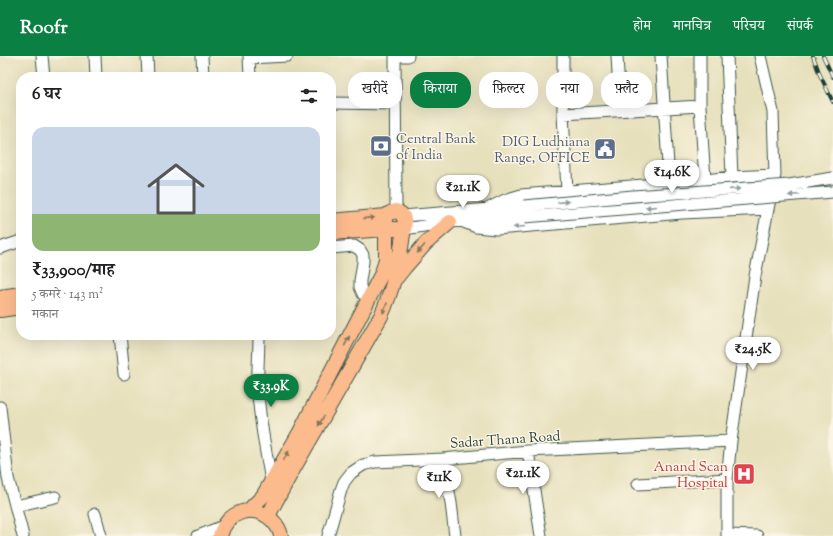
<!DOCTYPE html>
<html lang="hi">
<head>
<meta charset="utf-8">
<style>
  :root { --surface:#fff; --page:#f6f6f6; --text:#202124; --muted:#757577; --accent:#0b8043 }
  body { margin:0; font-family:"Sorts Mill Goudy","Noto Serif Devanagari",serif; background:var(--page); color:var(--text); height:100vh; display:flex; flex-direction:column; font-size:15px; white-space:nowrap }
  * { box-sizing:border-box; margin:0 }
  p { font-size:13px; color:var(--muted) }
  .icon { flex:none; width:22px; height:22px; fill:none; stroke:currentColor; stroke-width:2; stroke-linecap:round; stroke-linejoin:round }
  .map { position:relative; flex:1; overflow:hidden }
  .details { position:absolute; left:16px; top:16px; width:320px; height:268px; display:flex; flex-direction:column; background:var(--surface); border-radius:16px; box-shadow:0 4px 16px #0002 }
  .details>* { flex:none }
  .banner { position:absolute; left:348px; top:16px; width:380px; height:36px; display:flex; gap:8px }
  .price { position:absolute; translate:-50% -34px; padding:0 9px; border-radius:14px; background:#fff; color:#222; font-size:13px; line-height:26px; filter:drop-shadow(0 1px 2px #0008) }
  .price::after { content:''; position:absolute; left:50%; top:24px; width:12px; height:9px; margin-left:-6px; background:inherit; clip-path:polygon(0 0,100% 0,50% 100%) }
  .price.on { background:var(--accent); color:#fff }
  ul { padding:0; list-style:none }
  li { display:grid; align-content:center; gap:8px; height:212px; padding:0 16px }
  li span { display:grid; place-items:center; height:124px; border-radius:12px; color:#555 }
  li>.icon { margin-inline-start:auto }
  span .icon { width:72px; height:72px; fill:#fffc; stroke-width:1 }
  li b { font-size:17px }
  h2 { display:flex; justify-content:space-between; align-items:center; height:48px; padding:0 16px; font-size:17px }
  .tag { padding:0 14px; border-radius:16px; background:var(--surface); box-shadow:0 4px 16px #0002; font-size:14px; line-height:36px }
  .tag.on { background:var(--accent); color:#fff }
  header { display:flex; align-items:center; gap:24px; box-sizing:border-box; height:56px; padding:0 20px; background:var(--accent); color:#fff }
  header strong { font-size:19px }
  nav { display:flex; gap:22px; margin-inline-start:auto; font-size:14px }
  .map>svg:first-child { display:block }
  .lines { fill:none; stroke-linecap:round; stroke-linejoin:round }
  .minor-casing { stroke:#3d5548; stroke-width:13 }
  .major-casing { stroke:#3d5548; stroke-width:16 }
  .minor { stroke:#fff; stroke-width:11 }
  .major { stroke:#fbbb8d; stroke-width:14 }
  .rail-casing { stroke:#1f3d34; stroke-width:4 }
  .rail { stroke:#fcf5e5; stroke-width:2.5; stroke-dasharray:8; stroke-linecap:butt }
  .minor-bridge-casing { stroke:#3d5548; stroke-width:13; stroke-linecap:butt }
  .minor-bridge { stroke:#fff; stroke-width:11 }
  .oneway { fill:#8f9e9a }
  .oneway2 { fill:#82765c }
  .labels { text-anchor:middle; stroke-width:3; stroke-linejoin:round; paint-order:stroke }
  .service-label { font-size:14px; fill:#4e5e75; stroke:#fcf5e5; text-anchor:start }
  .street-label { font-size:14px; fill:#1f3d34; stroke:#fcf5e5 }
  .health-label { font-size:14px; fill:#be3a42; stroke:#fcf5e5; text-anchor:end }
</style>
</head>
<body>
<header>
<strong>Roofr</strong>
<nav><a>होम</a><a>मानचित्र</a><a>परिचय</a><a>संपर्क</a></nav>
</header>
<div class="map">
<svg width="833" height="480" viewBox="0 0 833 480">
  <rect width="100%" height="100%" fill="#fcf5e5"/>
  <filter id="ink" filterUnits="userSpaceOnUse"><feTurbulence type="fractalNoise" baseFrequency=".025" numOctaves="2"/><feDisplacementMap in="SourceGraphic" scale="8" xChannelSelector="R" yChannelSelector="G"/><feConvolveMatrix kernelMatrix="1 2 1 2 8 2 1 2 1" color-interpolation-filters="sRGB"/></filter>
  <filter id="wash" filterUnits="userSpaceOnUse"><feTurbulence type="fractalNoise" baseFrequency=".012" numOctaves="4" result="noise"/><feDisplacementMap in="SourceGraphic" scale="16" xChannelSelector="R" yChannelSelector="G"/><feGaussianBlur stdDeviation="0.9" result="paint"/><feColorMatrix in="noise" values="0 0 0 0 0 0 0 0 0 0 0 0 0 0 0 0 0 1.4 0 .05"/><feComposite in="paint" operator="in"/></filter>
  <g filter="url(#wash)">
    <rect width="100%" height="100%" fill="#e6e0bc"/>
  </g>
  <g filter="url(#ink)">
    <g class="lines">
      <!-- minor casing -->
      <g class="minor-casing">
        <path id="minor" d="M 42,0 L 44,21
          M 95,0 L 96,21
          M 147,0 L 148,21
          M 202,0 L 203,21
          M 249,0 L 250,21
          M 395,0 L 396,155
          M 395,0 L 408,0
          M 563,0 L 563,58 L 567,135
          M 617,0 L 620,54
          M 661,0 L 668,109
          M 700,0 L 700,50 L 705,124
          M 727,0 L 732,121
          M 249,2 L 287,0
          M 331,47 L 395,48
          M 563,58 L 700,50
          M 485,154 L 505,144 L 521,139 L 705,124 L 732,121 L 775,119
          M 403,160 L 524,150
          M 461,165 L 476,171 L 496,173 L 682,157 L 768,153
          M 404,173 L 450,166 L 524,161
          M 0,192 L 21,185
          M 331,192 L 354,190 L 360,194 L 363,199 L 363,206 L 360,225 L 360,231 L 363,238 L 370,241
          M 120,279 L 124,318
          M 259,279 C 259,298 257,318 258,337 C 260,367 266,396 271,425
          M 0,351 L 8,422 L 23,480
          M 528,395 L 541,480
          M 443,403 L 451,447 L 455,480
          M 638,428 L 727,423
          M 15,450 L 55,441
          M 95,458 L 101,480
          M 727,479 L 757,480
          M 198,480 L 223,470
          M 328,480 L 341,434 L 344,426 L 351,417 L 363,409 L 375,406 L 443,403 L 528,395 L 731,385
          M 727,480 L 727,423 L 731,385 L 755,220 L 768,153 L 775,119 L 773,56 L 760,0"/>
      </g>
      <!-- major casing -->
      <g class="major-casing">
        <path id="major" d="M 331,177 L 386,173 L 396,173
          M 396,222 L 405,211 L 426,187 L 450,166
          M 0,241 L 21,238
          M 0,254 L 21,251
          M 248,455 L 263,440 L 300,376 L 382,217 L 386,203 L 386,160
          M 268,460 L 291,417 L 381,260 C 392,236 400,204 403,178 C 404,173 406,168 404,163 C 403,158 400,157 396,155 L 390,157 L 386,160 L 331,165
          M 220,480 C 226,456 253,446 272,464 C 276,468 280,474 281,480"/>
      </g>
      <!-- minor -->
      <use href="#minor" class="minor"/>
      <!-- major -->
      <use href="#major" class="major"/>
      <!-- rail casing -->
      <g class="rail-casing">
        <path id="rail" d="M 813,0 L 820,19 L 833,46
          M 823,0 L 833,21"/>
      </g>
      <!-- rail -->
      <use href="#rail" class="rail"/>
      <!-- minor-bridge casing -->
      <g class="minor-bridge-casing">
        <path id="minor-bridge" d="M 524,150 L 633,140 L 789,129 L 833,122
          M 524,161 L 833,136"/>
      </g>
      <!-- minor-bridge -->
      <use href="#minor-bridge" class="minor-bridge"/>
    </g>
    <!-- one-way arrows -->
    <defs><path id="oneway-solid" d="M-6-.8H1V-3.2L6.5 0L1 3.2V.8H-6Z"/></defs>
    <g class="oneway">
      <use href="#oneway-solid" transform="translate(735 133) rotate(-4)"/>
      <use href="#oneway-solid" transform="translate(794 139) rotate(176)"/>
      <use href="#oneway-solid" transform="translate(563 146) rotate(-5)"/>
      <use href="#oneway-solid" transform="translate(651 151) rotate(175)"/>
      <use href="#oneway-solid" transform="translate(519 171) rotate(175)"/>
    </g>
    <g class="oneway2">
      <use href="#oneway-solid" transform="translate(369 162) rotate(-5)"/>
      <use href="#oneway-solid" transform="translate(421 193) rotate(132)"/>
      <use href="#oneway-solid" transform="translate(385 252) rotate(112)"/>
      <use href="#oneway-solid" transform="translate(347 285) rotate(-63)"/>
      <use href="#oneway-solid" transform="translate(321 365) rotate(120)"/>
      <use href="#oneway-solid" transform="translate(286 400) rotate(-60)"/>
    </g>
  </g>
  <!-- icons -->
  <defs>
    <g id="bank-square" transform="scale(1.15)"><rect x="-9" y="-9" width="18" height="18" rx="4" fill="#5c6f8a" stroke="#fcf5e5"/><path d="M-6-4H6V4H-6ZM0-2.3a2.3 2.3 0 1 0 0 4.6a2.3 2.3 0 1 0 0-4.6Z" fill="#fff"/></g>
    <g id="civic-square" transform="scale(1.15)"><rect x="-9" y="-9" width="18" height="18" rx="4" fill="#5c6f8a" stroke="#fcf5e5"/><path d="M-.6-6.5H3V-4.5H.6V-3L4-1V1h2V6H-6V1h2V-1L-.6-3ZM-1.2 2.5V6h2.4V2.5Z" fill="#fff"/></g>
    <g id="hospital-square" transform="scale(1.15)"><rect x="-9" y="-9" width="18" height="18" rx="4" fill="#e0444e" stroke="#fcf5e5"/><path d="M-5-5h3v3.5h4V-5h3V5h-3V1.5h-4V5h-3Z" fill="#fff"/></g>
  </defs>
  <g fill-rule="evenodd">
    <use href="#bank-square" x="381" y="90"/>
    <use href="#civic-square" x="605" y="93"/>
    <use href="#hospital-square" x="744" y="418"/>
  </g>
  <g class="labels">
    <!-- service labels -->
    <g class="service-label">
      <text x="396" y="87">Central Bank<tspan x="396" dy="16">of India</tspan></text>
      <text x="590" y="90" text-anchor="end">DIG Ludhiana<tspan x="590" dy="16">Range, OFFICE</tspan></text>
    </g>
    <!-- street labels -->
    <g class="street-label">
      <text transform="translate(505 383) rotate(-4)" y="5">Sadar Thana Road</text>
    </g>
    <!-- health labels -->
    <g class="health-label">
      <text x="728" y="415">Anand Scan<tspan x="728" dy="16">Hospital</tspan></text>
    </g>
  </g>
</svg>
<b class="price" style="left:672px;top:138px">₹14.6K</b>
<b class="price" style="left:463px;top:153px">₹21.1K</b>
<b class="price" style="left:753px;top:315px">₹24.5K</b>
<b class="price on" style="left:271px;top:352px">₹33.9K</b>
<b class="price" style="left:523px;top:439px">₹21.1K</b>
<b class="price" style="left:439px;top:443px">₹11K</b>
<div class="banner">
<a class="tag">खरीदें</a>
<a class="tag on">किराया</a>
<a class="tag">फ़िल्टर</a>
<a class="tag">नया</a>
<a class="tag">फ़्लैट</a>
</div>
<section class="details">
<h2>6 घर<svg class="icon" aria-label="filters" viewBox="0 0 24 24"><path d="M4 7h16M4 17h16"/><circle cx="9" cy="7" r="2"/><circle cx="15" cy="17" r="2"/></svg></h2>
<ul>
<li><span style="background:linear-gradient(#c9d6e8 70%,#8fb573 0)"><svg class="icon" aria-label="home" viewBox="0 0 24 24"><path d="M3 11l9-7 9 7M6 9v11h12V9"/></svg></span><div><b>₹33,900/माह</b><p>5 कमरे · 143 m²</p><p>मकान</p></div></li>
</ul>
</section>
</div>
</body>
</html>
